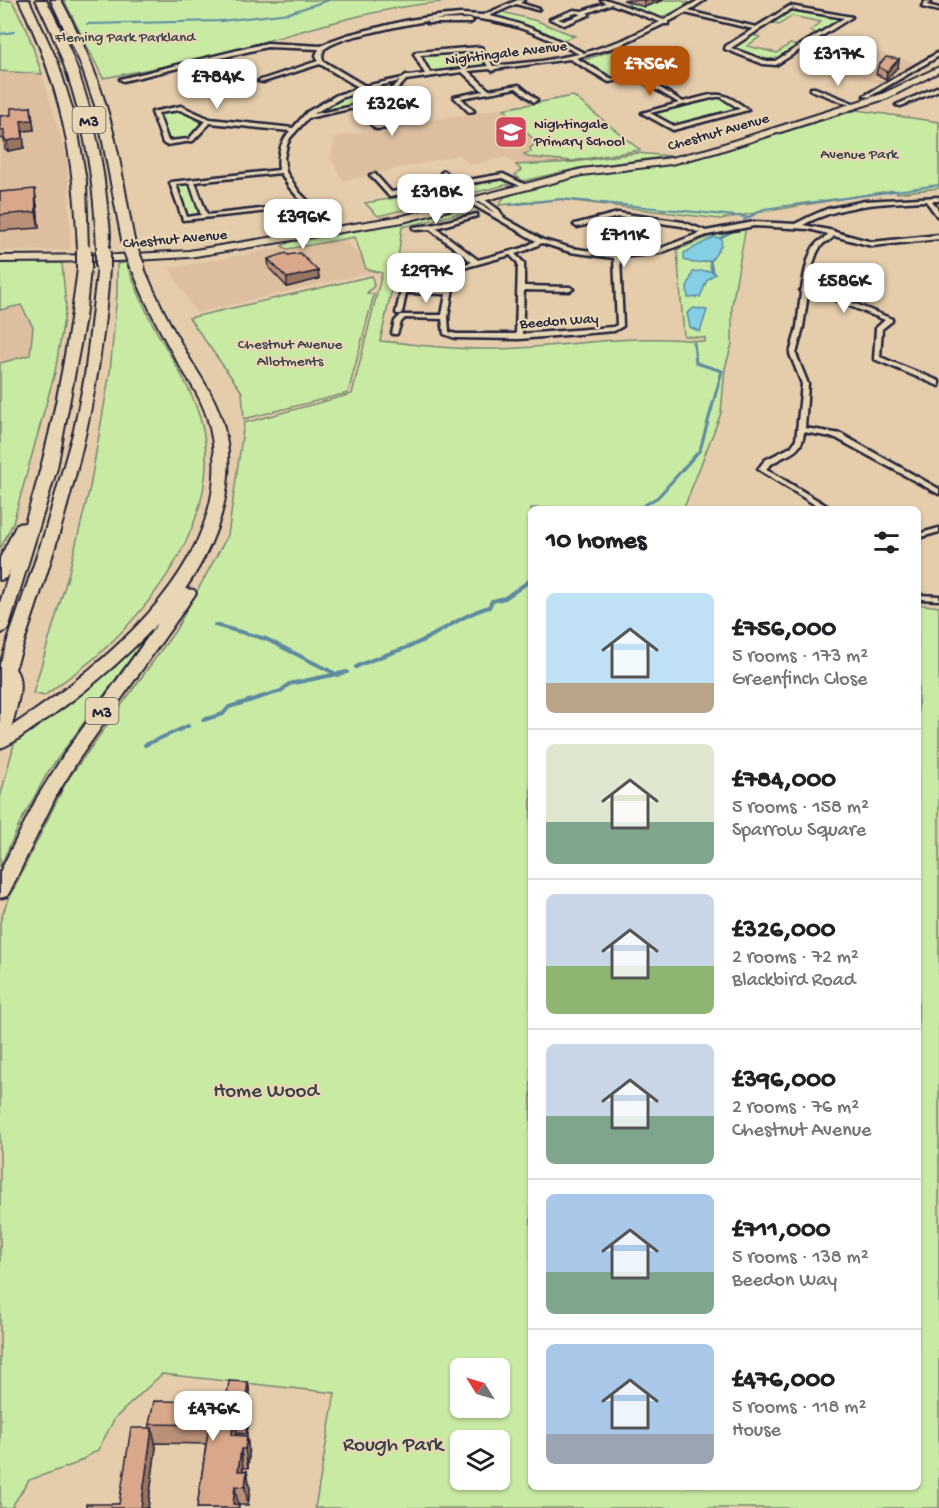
<!DOCTYPE html>
<html lang="en">
<head>
<meta charset="utf-8">
<style>
  :root { --surface:#fff; --page:#f2f2f2; --text:#202124; --muted:#757577; --line:#e0e0e0; --accent:#b45309 }
  body { margin:0; font-family:"Gochi Hand",sans-serif; background:var(--page); color:var(--text); height:100vh; display:flex; flex-direction:column; font-size:22px; white-space:nowrap }
  * { box-sizing:border-box; margin:0 }
  p { font-size:20px; color:var(--muted) }
  .icon { flex:none; width:33px; height:33px; fill:none; stroke:currentColor; stroke-width:2; stroke-linecap:round; stroke-linejoin:round }
  .map { position:relative; flex:1; overflow:hidden }
  .details { position:absolute; left:528px; top:506px; width:393px; height:984px; display:flex; flex-direction:column; background:var(--surface); border-radius:9px; box-shadow:0 2px 4px #0004 }
  .details>* { flex:none }
  .needle { width:39px; rotate:307deg }
  .buttons { position:absolute; left:450px; top:1358px; display:grid; gap:12px }
  .buttons a { display:grid; place-items:center; width:60px; height:60px; border-radius:9px; background:var(--surface); box-shadow:0 2px 4px #0004; font-size:30px }
  .price { position:absolute; translate:-50% -51px; padding:0 14px; border-radius:12px; background:#fff; color:#222; font-size:20px; line-height:39px; filter:drop-shadow(0 2px 3px #0008) }
  .price::after { content:''; position:absolute; left:50%; top:36px; width:18px; height:14px; margin-left:-9px; background:inherit; clip-path:polygon(0 0,100% 0,50% 100%) }
  .price.selected { background:var(--accent); color:#fff }
  ul { padding:0; list-style:none }
  li { display:flex; align-items:center; gap:18px; height:150px; padding:0 18px }
  li+li { border-top:2px solid var(--line) }
  li span { display:grid; place-items:center; flex:none; width:168px; height:120px; border-radius:9px; color:#555 }
  li>.icon { margin-inline-start:auto }
  span .icon { width:72px; height:72px; fill:#fffc; stroke-width:1 }
  li b { font-size:26px }
  h2 { display:flex; justify-content:space-between; align-items:center; height:72px; padding:0 18px; font-size:26px }
  .map>svg:first-child { display:block }
  .built { fill:#ddbfa0 }
  .green { fill:#c9eaa3; stroke:#76866f; stroke-width:1.5; fill-rule:evenodd }
  .water { fill:#84cfe3; stroke:#5d8aa0; stroke-width:1.5 }
  .lines { fill:none; stroke-linecap:round; stroke-linejoin:round }
  .stream-far2 { stroke:#5d8aa0; stroke-width:2 }
  .stream-far1 { stroke:#5d8aa0; stroke-width:3 }
  .stream { stroke:#5d8aa0; stroke-width:4 }
  .street-casing { stroke:#22223b; stroke-width:5 }
  .secondary-casing { stroke:#22223b; stroke-width:4 }
  .highway-casing { stroke:#22223b; stroke-width:4 }
  .street { fill:#e8d6b4; fill-rule:evenodd }
  .secondary { fill:#e8d6b4; fill-rule:evenodd }
  .highway { fill:#e8d6b4; fill-rule:evenodd }
  .highway-bridge-far1-casing { stroke:#22223b; stroke-width:14; stroke-linecap:butt }
  .highway-bridge-casing { stroke:#22223b; stroke-width:18; stroke-linecap:butt }
  .highway-bridge-far1 { stroke:#e8d6b4; stroke-width:11 }
  .highway-bridge { stroke:#e8d6b4; stroke-width:14 }
  .wall { fill:#bb9078; stroke:#22223b; stroke-width:1.5 }
  .shaded-wall { fill:#987661; stroke:#22223b; stroke-width:1.5 }
  .building { fill:#d9a88b; stroke:#22223b; stroke-width:1.5 }
  .labels { text-anchor:middle; stroke-width:4.5; stroke-linejoin:round; paint-order:stroke }
  .far-park-label { font-size:15px; fill:#3b404b; stroke:#e8d6b4 }
  .far-street-label { font-size:15px; fill:#22223b; stroke:#e8d6b4 }
  .far-poi-label { font-size:15px; fill:#22223b; stroke:#e8d6b4; text-anchor:start }
  .shield { fill:#e8d6b4; stroke:#5d585f; stroke-width:1.5 }
  .shield-label { font-size:16px; font-weight:bold; fill:#22223b }
  .near-park-label { font-size:21px; fill:#3b404b; stroke:#e8d6b4 }
</style>
</head>
<body>
<div class="map">
<svg width="939" height="1508" viewBox="0 0 939 1508">
  <rect width="100%" height="100%" fill="#e5cdac"/>
  <filter id="ink" filterUnits="userSpaceOnUse"><feTurbulence type="fractalNoise" baseFrequency=".0167" numOctaves="2"/><feDisplacementMap in="SourceGraphic" scale="12" xChannelSelector="R" yChannelSelector="G"/><feConvolveMatrix kernelMatrix="1 2 1 2 8 2 1 2 1" color-interpolation-filters="sRGB"/></filter>
  <g filter="url(#ink)">
    <!-- built -->
    <path class="built" d="M 854,46 L 918,63 L 885,85 L 820,67 Z
      M 0,71 L 42,74 L 67,158 L 71,250 L 0,251 Z
      M 575,95 L 643,152 L 574,162 L 516,165 L 506,157 L 470,165 L 459,155 L 343,181 L 330,158 L 335,137 Z
      M 341,237 L 376,271 L 196,313 L 169,268 Z
      M 21,305 L 33,327 L 30,355 L 0,363 L 0,310 Z"/>
    <!-- green -->
    <path class="green" d="M 0,0 L 12,1 L 27,30 L 42,74 L 0,71 Z
      M 64,0 L 436,0 L 440,2 C 367,9 296,34 225,52 C 185,63 144,70 103,78 Z
      M 638,0 L 679,0 L 689,3 C 657,24 657,18 623,6 Z
      M 792,8 L 844,18 L 820,34 L 810,31 L 821,22 L 792,16 L 779,25 L 768,22 Z
      M 499,11 L 537,21 L 575,36 L 560,41 L 527,26 L 490,15 Z
      M 750,34 L 760,37 L 747,46 L 777,53 L 790,44 L 801,46 L 777,60 L 768,62 L 732,49 Z
      M 617,49 L 624,49 L 654,69 L 613,79 L 581,61 Z
      M 474,51 L 478,52 L 486,66 L 434,71 L 428,69 L 422,56 Z
      M 396,82 L 400,83 L 360,103 L 318,111 L 358,92 Z
      M 573,96 L 640,150 L 572,161 L 527,157 L 524,154 L 531,152 L 530,148 L 534,145 L 534,140 L 504,109 Z
      M 718,96 L 740,110 L 674,127 L 649,113 Z
      M 178,109 L 204,124 L 190,139 L 166,141 L 157,113 Z
      M 857,110 L 939,122 L 939,188 L 897,193 L 894,190 L 720,219 L 558,199 L 499,205 L 505,196 L 589,174 L 682,163 Z
      M 636,153 L 671,156 L 579,168 L 523,181 L 515,175 L 521,170 L 516,165 L 574,162 Z
      M 503,180 L 514,183 L 378,216 L 365,203 Z
      M 178,183 L 190,185 L 200,215 L 187,216 L 176,185 Z
      M 453,210 L 470,211 L 402,227 L 397,267 L 380,341 C 416,344 453,350 490,349 C 562,348 632,332 705,342 L 705,338 L 684,336 L 677,250 L 716,234 L 746,226 L 732,305 L 732,344 L 725,368 L 721,413 L 684,508 L 531,508 L 531,1486 L 918,1486 L 918,604 L 939,607 L 939,1508 L 315,1508 L 335,1393 L 162,1374 L 115,1418 L 98,1450 L 75,1464 L 29,1480 L 11,1508 L 0,1508 L 0,922 L 6,905 L 66,782 L 175,631 L 228,535 L 244,423 L 352,394 L 382,273 L 366,269 L 355,237 L 287,249 L 282,246 L 292,241 ZM 460,1368 L 500,1368 L 500,1407 L 460,1407 ZM 460,1440 L 500,1440 L 500,1479 L 460,1479 Z
      M 0,262 L 62,263 L 66,307 L 55,372 L 13,523 L 0,549 L 0,363 L 30,355 L 33,327 L 21,305 L 0,310 Z
      M 126,263 C 136,287 145,311 158,334 C 173,360 190,387 199,415 C 228,505 162,596 99,654 C 82,669 62,682 44,696 L 33,693 L 68,576 L 90,487 L 110,372 L 117,294 L 117,264 Z
      M 372,276 L 374,286 L 367,293 L 374,294 L 348,393 L 244,419 L 242,392 L 189,318 Z
      M 152,629 L 48,772 L 20,823 L 0,867 L 0,798 L 14,744 L 115,667 Z"/>
    <!-- water -->
    <path class="water" d="M 714,237 L 722,239 L 721,246 L 711,261 L 693,263 L 684,260 L 684,253 Z
      M 702,271 L 712,271 L 715,274 L 707,280 L 700,297 L 688,298 L 687,287 L 693,272 Z
      M 694,308 L 707,310 L 700,332 L 690,327 L 687,313 Z"/>
    <g class="lines">
      <!-- stream-far2 -->
      <path class="stream-far2" d="M 87,24 L 221,21 L 289,13 L 329,0
        M 0,34 L 14,32
        M 510,205 L 562,199 L 746,217
        M 744,220 L 764,209 L 939,185
        M 720,238 L 733,231"/>
      <!-- stream-far1 -->
      <path class="stream-far1" d="M 710,261 L 712,271
        M 640,508 L 658,497 L 700,450 L 722,371 L 696,363 L 694,343"/>
      <!-- stream -->
      <path class="stream" d="M 215,625 L 266,639 L 338,675
        M 356,667 C 375,657 394,653 413,645 C 440,634 461,615 489,607 L 492,601 L 505,598 L 531,580
        M 203,720 L 223,714 L 229,707 L 281,691 L 289,684 L 347,672
        M 145,745 L 188,726"/>
      <!-- street casing -->
      <g class="street-casing">
        <path id="street" d="M 518,0 L 524,0 L 520,3 L 539,9 L 537,10 L 516,4 L 489,16 C 523,23 553,37 584,53 L 623,40 L 660,22 L 611,4 L 587,13 L 589,14 L 589,15 L 564,25 L 550,19 L 574,10 L 582,11 L 606,3 L 601,0 L 608,0 L 664,20 L 699,0 L 705,0 L 688,11 L 756,27 L 790,6 L 852,17 L 776,65 L 763,64 L 725,49 L 726,46 L 753,29 L 685,13 L 668,22 L 668,24 L 664,24 L 622,44 L 663,70 L 641,76 L 683,102 C 715,94 720,88 748,110 L 673,130 L 642,113 L 679,103 L 635,77 L 609,82 L 570,59 L 495,69 L 493,71 L 490,69 L 468,71 L 489,90 L 519,85 L 536,99 L 537,100 L 534,102 L 516,88 L 461,98 L 474,111 L 469,112 L 454,97 L 483,91 L 462,72 L 406,80 C 396,93 382,98 367,104 L 389,126 L 389,128 L 376,129 L 354,108 L 308,118 L 290,138 L 287,145 L 284,158 L 286,172 L 299,192 L 310,203 L 313,204 L 313,206 L 330,222 L 335,231 L 332,233 L 330,232 L 325,224 L 308,207 L 183,220 L 170,183 L 171,182 L 279,170 C 277,155 280,143 290,131 L 210,123 L 193,141 L 166,145 L 163,143 L 152,112 L 181,106 L 210,119 L 293,128 L 307,112 L 337,95 L 360,88 L 320,64 L 263,82 L 258,81 L 318,61 L 316,55 L 319,49 L 267,47 L 123,81 L 120,79 L 267,43 L 321,46 L 333,40 L 347,35 L 409,20 L 437,16 L 461,14 L 483,15 ZM 791,9 L 844,18 L 775,61 L 766,61 L 731,48 ZM 576,13 L 582,14 L 564,21 L 558,19 ZM 461,17 C 507,20 538,33 579,54 L 542,61 L 493,66 L 482,48 L 480,47 L 417,52 L 414,54 L 425,74 L 408,76 L 406,75 L 403,78 L 365,86 L 323,61 L 322,55 L 324,49 C 339,39 356,36 373,32 C 402,25 431,19 461,17 ZM 618,46 L 655,69 L 612,79 L 576,58 ZM 478,51 L 488,66 L 430,73 L 420,55 ZM 400,81 C 380,102 340,110 313,114 L 341,98 L 378,86 ZM 716,97 L 721,97 L 740,109 L 674,126 L 650,113 ZM 362,105 L 383,126 L 379,126 L 359,107 ZM 180,110 L 205,121 L 189,139 L 168,141 L 158,113 ZM 281,173 L 289,187 L 304,204 L 207,215 L 195,182 ZM 190,183 L 201,215 L 187,217 L 176,184 Z
          M 926,1 L 930,2 L 927,5 L 939,8 L 939,11 L 922,7 L 922,6 Z
          M 429,20 L 470,19 L 473,21 L 470,23 L 427,23 L 427,21 Z
          M 939,52 L 939,56 L 869,97 L 864,96 Z
          M 939,86 L 939,90 L 901,106 L 896,105 Z
          M 811,88 L 815,88 L 858,105 L 853,106 L 811,90 Z
          M 444,171 L 457,182 L 503,174 L 530,187 L 525,188 L 502,178 L 390,196 L 388,195 L 370,175 L 375,174 L 391,192 L 451,183 L 441,173 Z
          M 481,197 L 499,210 L 504,218 L 543,240 L 571,248 L 611,254 L 659,249 L 700,233 L 682,226 L 618,217 L 577,227 L 574,225 L 575,224 L 618,213 L 683,222 L 706,231 L 754,222 L 795,224 L 811,216 L 827,209 L 865,201 L 939,197 L 939,201 L 932,201 L 939,211 L 939,217 L 937,216 L 926,201 C 884,203 841,204 803,225 L 834,231 L 835,232 L 872,242 L 939,235 L 939,239 L 872,246 L 834,236 C 831,241 827,240 823,244 C 813,253 810,278 808,290 L 836,296 L 892,319 L 892,321 L 882,329 L 880,357 L 939,381 L 939,386 L 874,359 L 876,328 L 885,320 L 832,299 L 808,294 L 803,327 L 796,354 L 808,384 L 805,428 L 841,434 L 939,489 L 939,494 L 836,438 L 804,432 C 802,458 780,453 766,469 L 827,506 L 827,508 L 820,508 L 758,469 L 765,460 L 791,447 L 796,440 L 802,384 L 790,354 L 797,327 L 801,293 L 800,291 L 802,289 C 804,277 808,251 817,243 C 821,239 825,239 828,234 L 809,229 L 754,226 L 707,235 L 660,253 L 620,257 L 623,326 L 614,331 L 519,339 L 455,338 L 444,334 L 442,319 L 405,318 L 401,322 L 397,334 L 393,334 L 392,333 L 395,321 L 401,315 L 442,315 L 446,294 L 406,293 L 402,313 L 401,314 L 397,314 L 396,313 L 405,273 L 410,274 L 407,289 L 446,290 L 451,268 L 472,262 L 430,229 L 416,230 L 413,228 L 414,227 L 431,225 L 477,214 L 477,216 L 436,228 L 478,260 L 523,248 L 536,241 L 468,202 L 473,201 L 495,213 L 479,200 L 479,198 ZM 542,243 L 570,252 L 614,258 L 617,325 L 613,327 L 522,334 L 524,290 L 570,291 L 573,289 L 570,287 L 524,286 L 524,263 L 515,254 L 527,250 ZM 510,255 L 518,263 L 516,334 L 456,334 L 449,332 L 448,317 L 456,270 Z
          M 939,528 L 939,532 L 918,538 L 918,534 Z
          M 918,595 L 939,596 L 939,600 L 918,599 Z"/>
      </g>
      <!-- secondary casing -->
      <g class="secondary-casing">
        <path id="secondary" d="M 939,67 L 939,72 L 888,98 L 714,153 L 671,164 L 582,175 L 403,222 L 189,257 L 117,261 L 0,262 L 0,256 L 117,255 L 189,251 L 403,216 L 582,169 L 671,158 L 708,149 L 882,94 Z"/>
      </g>
      <!-- highway casing -->
      <g class="highway-casing">
        <path id="highway" d="M 19,0 L 29,0 L 58,63 L 76,121 L 86,181 L 88,252 L 80,252 L 78,249 C 74,154 61,86 19,0 Z
          M 36,0 L 46,0 C 81,65 100,132 107,206 C 108,219 113,240 107,252 L 99,252 L 97,249 C 94,160 77,79 36,0 Z
          M 51,0 L 61,0 C 83,41 101,83 112,128 C 122,166 127,206 135,245 L 133,248 L 125,248 L 123,245 L 97,111 L 80,62 Z
          M 137,262 L 143,266 C 156,297 171,327 188,356 C 199,375 212,392 219,412 C 242,472 220,539 185,589 L 194,590 L 196,593 L 78,760 L 56,796 L 10,891 L 7,896 L 0,898 L 0,872 L 38,796 L 65,753 L 158,623 C 121,662 80,697 35,727 C 24,734 13,744 0,748 L 0,664 L 44,535 L 74,430 L 85,376 L 98,265 L 108,265 L 109,268 C 101,413 61,533 15,669 C 26,683 15,710 12,726 C 110,662 248,551 207,417 C 200,395 186,376 174,356 C 158,327 143,297 131,266 Z
          M 84,265 L 90,269 L 85,318 L 57,468 L 8,629 L 0,634 L 0,603 L 10,570 L 6,578 L 0,580 L 0,558 L 17,524 L 25,523 C 51,441 67,355 78,269 Z"/>
      </g>
      <!-- street -->
      <use href="#street" class="street"/>
      <!-- secondary -->
      <use href="#secondary" class="secondary"/>
      <!-- highway -->
      <use href="#highway" class="highway"/>
      <!-- highway-bridge-far1 casing -->
      <g class="highway-bridge-far1-casing">
        <path id="highway-bridge-far1" d="M 129,245 L 132,252
          M 84,249 L 84,252
          M 103,249 L 103,252"/>
      </g>
      <!-- highway-bridge casing -->
      <g class="highway-bridge-casing">
        <path id="highway-bridge" d="M 84,251 L 84,269
          M 103,251 L 103,268
          M 131,251 L 137,266"/>
      </g>
      <!-- highway-bridge-far1 -->
      <use href="#highway-bridge-far1" class="highway-bridge-far1"/>
      <!-- highway-bridge -->
      <use href="#highway-bridge" class="highway-bridge"/>
    </g>
    <!-- wall -->
    <path class="wall" d="M 623,0 L 664,0 L 644,7 Z
      M 899,59 L 898,67 L 886,79 L 876,74 L 878,66 Z
      M 31,107 L 34,130 L 23,131 L 24,148 L 8,151 L 5,149 L 4,139 L 0,138 L 0,116 L 11,115 Z
      M 0,192 L 37,205 L 39,228 L 0,231 Z
      M 288,255 L 318,271 L 319,279 L 287,287 L 269,268 L 268,259 Z
      M 248,1382 L 251,1401 L 247,1434 L 237,1433 L 237,1435 L 247,1436 L 249,1454 L 248,1468 L 243,1468 L 243,1471 L 247,1471 L 250,1489 L 248,1505 L 239,1505 L 239,1508 L 197,1508 L 206,1444 L 155,1443 L 156,1447 L 148,1508 L 86,1508 L 119,1504 L 150,1428 L 149,1424 L 226,1402 Z"/>
    <!-- shaded-wall -->
    <path class="shaded-wall" d="M 644,0 L 664,0 L 644,7 Z
      M 899,59 L 898,67 L 886,79 L 887,72 Z
      M 31,107 L 34,130 L 23,131 L 24,148 L 8,151 L 7,141 Z
      M 35,189 L 37,205 L 39,228 L 36,212 Z
      M 318,271 L 319,279 L 287,287 L 287,278 Z
      M 248,1382 L 251,1401 L 247,1434 L 244,1415 Z
      M 234,1415 L 237,1433 L 235,1454 L 232,1435 Z
      M 152,1428 L 156,1447 L 148,1508 L 141,1508 Z
      M 247,1436 L 249,1454 L 248,1468 L 245,1449 Z
      M 241,1449 L 243,1468 L 241,1486 L 238,1471 Z
      M 247,1471 L 250,1489 L 248,1505 L 245,1487 Z
      M 235,1486 L 238,1505 L 233,1504 Z"/>
    <!-- building -->
    <path class="building" d="M 886,57 L 899,59 L 887,72 L 878,66 Z
      M 31,107 L 32,120 L 21,121 L 23,138 L 7,141 L 4,139 L 4,130 L 0,129 L 0,116 L 11,115 L 11,108 Z
      M 35,189 L 36,212 L 0,215 L 0,192 Z
      M 286,253 L 288,255 L 300,253 L 318,271 L 287,278 L 268,259 Z
      M 229,1381 L 248,1382 L 244,1415 L 234,1415 L 232,1435 L 247,1436 L 245,1449 L 241,1449 L 238,1471 L 247,1471 L 245,1487 L 235,1486 L 233,1504 L 239,1505 L 238,1508 L 197,1508 L 209,1425 L 149,1424 L 154,1401 L 226,1402 Z
      M 131,1428 L 152,1428 L 141,1508 L 86,1508 L 86,1504 L 119,1504 Z"/>
  </g>
  <!-- icons -->
  <defs>
    <g id="school-square" transform="scale(1.725)"><rect x="-9" y="-9" width="18" height="18" rx="4" fill="#d1495b" stroke="#e8d6b4"/><path d="M0-5L7-2L0 1L-7-2ZM-4 1L0 2.5L4 1V4Q0 6-4 4Z" fill="#fff"/></g>
  </defs>
  <g fill-rule="evenodd">
    <use href="#school-square" x="511" y="132"/>
  </g>
  <g class="labels">
    <!-- far-park labels -->
    <g class="far-park-label">
      <text x="125" y="41">Fleming Park Parkland</text>
      <text x="859" y="158">Avenue Park</text>
      <text x="290" y="348">Chestnut Avenue<tspan x="290" dy="17">Allotments</tspan></text>
    </g>
    <!-- far-street labels -->
    <g class="far-street-label">
      <text transform="translate(506 52) rotate(-7)" y="5">Nightingale Avenue</text>
      <text transform="translate(718 131) rotate(-16)" y="5">Chestnut Avenue</text>
      <text transform="translate(175 238) rotate(-5)" y="5">Chestnut Avenue</text>
      <text transform="translate(559 320) rotate(-4)" y="5">Beedon Way</text>
    </g>
    <!-- far-poi labels -->
    <g class="far-poi-label">
      <text x="534" y="128">Nightingale<tspan x="534" dy="17">Primary School</tspan></text>
    </g>
    <!-- shield labels -->
    <g class="shield">
      <rect x="72.5" y="107" width="33" height="26" rx="4.5"/>
      <rect x="85.5" y="698" width="33" height="26" rx="4.5"/>
    </g>
    <g class="shield-label">
      <text x="89" y="126">M3</text>
      <text x="102" y="717">M3</text>
    </g>
    <!-- near-park labels -->
    <g class="near-park-label">
      <text x="266" y="1096">Home Wood</text>
      <text x="393" y="1450">Rough Park</text>
    </g>
  </g>
</svg>
<div class="buttons">
<a><svg class="needle" viewBox="-14 -14 28 28"><path d="M0-13l5 13h-10z" fill="#e53935"/><path d="M0 13l5-13h-10z" fill="#757577"/></svg></a>
<a><svg class="icon" aria-label="layers" viewBox="0 0 24 24"><path d="M12 4l9 5-9 5-9-5zM3 14l9 5 9-5"/></svg></a>
</div>
<b class="price" style="left:838px;top:87px">£317K</b>
<b class="price selected" style="left:650px;top:97px">£756K</b>
<b class="price" style="left:217px;top:110px">£784K</b>
<b class="price" style="left:392px;top:137px">£326K</b>
<b class="price" style="left:436px;top:225px">£318K</b>
<b class="price" style="left:303px;top:250px">£396K</b>
<b class="price" style="left:624px;top:268px">£711K</b>
<b class="price" style="left:426px;top:304px">£297K</b>
<b class="price" style="left:844px;top:314px">£586K</b>
<b class="price" style="left:213px;top:1442px">£476K</b>
<section class="details">
<h2>10 homes<svg class="icon" aria-label="filters" viewBox="0 0 24 24"><path d="M4 7h16M4 17h16"/><circle cx="9" cy="7" r="2"/><circle cx="15" cy="17" r="2"/></svg></h2>
<ul>
<li><span style="background:linear-gradient(#bfe0f5 75%,#b9a48a 0)"><svg class="icon" aria-label="home" viewBox="0 0 24 24"><path d="M3 11l9-7 9 7M6 9v11h12V9"/></svg></span><div><b>£756,000</b><p>5 rooms · 173 m²</p><p>Greenfinch Close</p></div></li>
<li><span style="background:linear-gradient(#dfe7d0 65%,#7fa58c 0)"><svg class="icon" aria-label="home" viewBox="0 0 24 24"><path d="M3 11l9-7 9 7M6 9v11h12V9"/></svg></span><div><b>£784,000</b><p>5 rooms · 158 m²</p><p>Sparrow Square</p></div></li>
<li><span style="background:linear-gradient(#c9d6e8 60%,#8fb573 0)"><svg class="icon" aria-label="home" viewBox="0 0 24 24"><path d="M3 11l9-7 9 7M6 9v11h12V9"/></svg></span><div><b>£326,000</b><p>2 rooms · 72 m²</p><p>Blackbird Road</p></div></li>
<li><span style="background:linear-gradient(#c9d6e8 60%,#7fa58c 0)"><svg class="icon" aria-label="home" viewBox="0 0 24 24"><path d="M3 11l9-7 9 7M6 9v11h12V9"/></svg></span><div><b>£396,000</b><p>2 rooms · 76 m²</p><p>Chestnut Avenue</p></div></li>
<li><span style="background:linear-gradient(#a9c7e8 65%,#7fa58c 0)"><svg class="icon" aria-label="home" viewBox="0 0 24 24"><path d="M3 11l9-7 9 7M6 9v11h12V9"/></svg></span><div><b>£711,000</b><p>5 rooms · 138 m²</p><p>Beedon Way</p></div></li>
<li><span style="background:linear-gradient(#a9c7e8 75%,#9aa5b1 0)"><svg class="icon" aria-label="home" viewBox="0 0 24 24"><path d="M3 11l9-7 9 7M6 9v11h12V9"/></svg></span><div><b>£476,000</b><p>5 rooms · 118 m²</p><p>House</p></div></li>
</ul>
</section>
</div>
</body>
</html>
